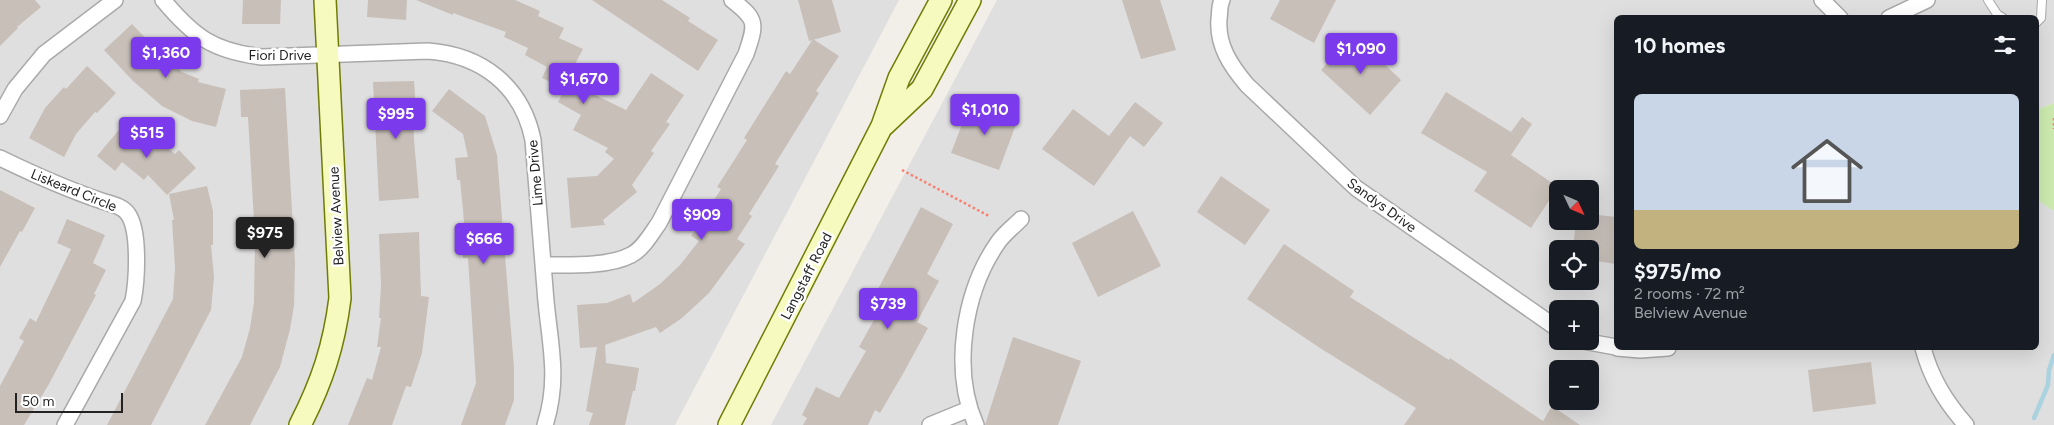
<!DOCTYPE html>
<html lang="en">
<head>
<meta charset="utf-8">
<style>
  :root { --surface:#171b24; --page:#242831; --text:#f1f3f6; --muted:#9ea1a6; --line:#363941; --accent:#7c3aed }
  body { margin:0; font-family:Figtree,sans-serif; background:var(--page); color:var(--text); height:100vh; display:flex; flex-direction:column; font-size:19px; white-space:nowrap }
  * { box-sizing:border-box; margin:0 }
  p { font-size:16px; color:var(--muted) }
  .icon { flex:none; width:28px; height:28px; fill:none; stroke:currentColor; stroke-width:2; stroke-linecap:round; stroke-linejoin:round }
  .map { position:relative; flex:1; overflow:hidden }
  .side { position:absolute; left:1614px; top:15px; width:425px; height:335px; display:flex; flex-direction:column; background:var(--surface); border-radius:8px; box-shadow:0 5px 20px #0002 }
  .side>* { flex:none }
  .needle { width:32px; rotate:134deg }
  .buttons { position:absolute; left:1549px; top:180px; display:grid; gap:10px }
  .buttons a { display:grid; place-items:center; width:50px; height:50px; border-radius:8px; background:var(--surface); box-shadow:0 5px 20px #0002; font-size:25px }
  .scale { position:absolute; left:15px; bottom:12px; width:108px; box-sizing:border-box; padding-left:5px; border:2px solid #222; border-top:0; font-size:14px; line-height:18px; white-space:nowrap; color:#222; -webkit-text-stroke:4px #fff; paint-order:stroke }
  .price { position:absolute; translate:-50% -42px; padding:0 11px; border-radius:5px; background:var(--accent); color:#fff; font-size:16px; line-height:32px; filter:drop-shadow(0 1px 2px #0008) }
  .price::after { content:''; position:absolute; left:50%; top:30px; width:15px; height:11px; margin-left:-8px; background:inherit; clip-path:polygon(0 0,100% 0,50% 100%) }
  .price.selected { background:#222; color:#fff }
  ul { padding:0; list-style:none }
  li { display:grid; align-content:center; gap:10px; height:265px; padding:0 20px }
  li+li { border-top:1px solid var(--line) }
  li span { display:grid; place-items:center; height:155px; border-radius:8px; color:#555 }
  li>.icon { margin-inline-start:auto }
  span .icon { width:90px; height:90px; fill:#fffc; stroke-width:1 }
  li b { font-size:21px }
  h2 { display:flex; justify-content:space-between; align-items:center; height:60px; padding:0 20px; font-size:21px }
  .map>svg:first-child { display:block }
  .residential { fill:#e0dfdf; fill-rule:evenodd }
  .grass { fill:#cdebb0 }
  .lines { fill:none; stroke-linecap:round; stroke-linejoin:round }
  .stream { stroke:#aad3df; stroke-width:4.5 }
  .building { fill:#c7bfb8 }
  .lane-casing { stroke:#a9a9a9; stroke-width:10 }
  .street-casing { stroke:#a9a9a9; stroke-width:18 }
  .secondary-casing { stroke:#707d05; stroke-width:24 }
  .path { stroke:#fa8072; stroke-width:2.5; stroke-dasharray:2.5 2.5; stroke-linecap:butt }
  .lane { stroke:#fff; stroke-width:8 }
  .street { stroke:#fff; stroke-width:15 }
  .secondary { stroke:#f7fabf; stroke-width:21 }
  .labels { text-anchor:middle; stroke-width:5; stroke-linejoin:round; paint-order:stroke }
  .street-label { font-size:14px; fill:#222; stroke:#fff }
</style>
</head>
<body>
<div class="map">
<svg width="2054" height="425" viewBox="0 0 2054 425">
  <rect width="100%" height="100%" fill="#f2efe9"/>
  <!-- residential -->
  <path class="residential" d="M 0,0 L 899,0 L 675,425 L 0,425 Z
    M 997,0 L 2054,0 L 2054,103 L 2036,110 L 2036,18 L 1616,18 L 1616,348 L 2036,348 L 2036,199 L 2054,211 L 2054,425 L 771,425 ZM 1558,189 L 1590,189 L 1590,221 L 1558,221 ZM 1558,249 L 1590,249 L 1590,281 L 1558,281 ZM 1558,309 L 1590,309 L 1590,341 L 1558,341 ZM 1558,369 L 1590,369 L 1590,401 L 1558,401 Z"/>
  <!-- grass -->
  <path class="grass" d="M 2054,103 L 2054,211 L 2036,199 L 2036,110 Z"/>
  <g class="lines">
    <!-- stream -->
    <path class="stream" d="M 2034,418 L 2048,385 L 2049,370 L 2054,355"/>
  </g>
  <!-- building -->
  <path class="building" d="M 0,0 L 35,0 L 41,7 L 17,27 L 18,28 L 0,46 Z
    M 243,0 L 281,0 L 280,24 L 242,24 Z
    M 368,0 L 407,0 L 406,20 L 367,17 Z
    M 416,0 L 515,0 L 540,11 L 538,16 L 564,28 L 559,38 L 583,49 L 574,66 L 597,78 L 589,92 L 626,110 L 651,73 L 684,95 L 666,122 L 670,124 L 651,151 L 654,153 L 632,185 L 637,192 L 603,220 L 605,225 L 571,228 L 567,178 L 597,176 L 614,159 L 605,152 L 608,148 L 573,130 L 581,115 L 558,102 L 565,89 L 542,78 L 547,67 L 525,55 L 528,48 L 504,37 L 506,32 L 453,13 L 453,15 Z
    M 592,0 L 662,0 L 690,18 L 688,21 L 718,40 L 698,71 Z
    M 798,0 L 832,0 L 841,32 L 809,41 Z
    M 1122,0 L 1160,0 L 1176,50 L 1141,59 Z
    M 1280,0 L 1336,0 L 1314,43 L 1270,19 Z
    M 132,24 L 156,49 L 182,72 L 199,79 L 198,82 L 226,89 L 216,127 L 192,121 L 162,106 L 133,81 L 104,50 Z
    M 1353,34 L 1401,80 L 1370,115 L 1321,70 Z
    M 813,39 L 839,56 L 816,91 L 819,93 L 775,164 L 779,166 L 749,214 L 752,216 L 737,239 L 745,244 L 709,293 L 682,318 L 660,333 L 656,327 L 605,345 L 606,363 L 639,368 L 635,391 L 633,391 L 625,425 L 589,425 L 593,413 L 586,411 L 597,347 L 580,348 L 577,305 L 607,303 L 630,294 L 633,303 L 660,284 L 680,265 L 699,241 L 691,236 L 721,189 L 717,187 L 747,140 L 744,138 L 786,71 L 790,74 Z
    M 87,66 L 116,93 L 97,113 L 95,112 L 76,134 L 64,157 L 29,138 L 45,108 L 64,87 L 66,89 Z
    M 414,81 L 416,108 L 413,108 L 414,139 L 419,198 L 379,201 L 373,82 Z
    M 285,88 L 295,263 L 294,306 L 290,329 L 280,367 L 250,425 L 205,425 L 242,357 L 250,328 L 254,302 L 255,238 L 248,117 L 241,117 L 240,90 Z
    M 449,89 L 485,116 L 497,155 L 514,368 L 514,400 L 505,425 L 461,425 L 476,383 L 468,258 L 463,258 L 462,236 L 465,236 L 463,210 L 460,180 L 457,180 L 455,158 L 468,157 L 463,134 L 432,111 Z
    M 1446,92 L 1511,132 L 1522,117 L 1532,124 L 1511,155 L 1558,187 L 1531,228 L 1474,191 L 1487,172 L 1421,133 Z
    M 971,101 L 1018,119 L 999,170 L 951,153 Z
    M 1135,102 L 1163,123 L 1144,147 L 1130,136 L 1094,186 L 1042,149 L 1073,109 L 1109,136 Z
    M 123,125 L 144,142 L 151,134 L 175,154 L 179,150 L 196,168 L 167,195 L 148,175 L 144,180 L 122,162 L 115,171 L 97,156 Z
    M 1221,176 L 1270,210 L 1245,245 L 1197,212 Z
    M 207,186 L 213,211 L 213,245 L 211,245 L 214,277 L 211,310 L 151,425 L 107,425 L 173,299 L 175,267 L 172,220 L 174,220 L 169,194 Z
    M 0,190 L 35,208 L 22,232 L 20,231 L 0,267 Z
    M 921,207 L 953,224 L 927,274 L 939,281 L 917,322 L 928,328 L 904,372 L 880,413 L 875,410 L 868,425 L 803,425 L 807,418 L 802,415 L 816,387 L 839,398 L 866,351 L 859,347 L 885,300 L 875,295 Z
    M 1133,211 L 1161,266 L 1098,297 L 1072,243 Z
    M 1590,214 L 1616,217 L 1616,264 L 1590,260 L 1590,249 L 1573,249 L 1576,221 L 1590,221 Z
    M 67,219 L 105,235 L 93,263 L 106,270 L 94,294 L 96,295 L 49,384 L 24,425 L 0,425 L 0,386 L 24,341 L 19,338 L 30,318 L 36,322 L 71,249 L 57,243 Z
    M 419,232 L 421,296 L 429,297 L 422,353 L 411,387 L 406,386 L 392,425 L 348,425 L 367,378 L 372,380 L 381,347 L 377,347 L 381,318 L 379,318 L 381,286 L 379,234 Z
    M 1284,244 L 1354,291 L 1350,297 L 1449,360 L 1450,358 L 1543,421 L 1552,406 L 1580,425 L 1404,425 L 1416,408 L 1320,348 L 1247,299 Z
    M 1013,337 L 1081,361 L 1058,425 L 985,425 Z
    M 1871,362 L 1876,404 L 1813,412 L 1808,370 Z"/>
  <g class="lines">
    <!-- lane casing -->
    <g class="lane-casing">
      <path id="lane" d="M 1988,0 L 1997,14 L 2003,18
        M 2036,23 L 2041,18 L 2042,0"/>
    </g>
    <!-- street casing -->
    <g class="street-casing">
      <path id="street" d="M 163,0 C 194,37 213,51 262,57 L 428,51 C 482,55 522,86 533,140 C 537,190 541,239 545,289 C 548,338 561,375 545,425
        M 1222,0 C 1219,6 1220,13 1219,19 C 1217,46 1231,66 1247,85 L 1356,188 L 1558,329
        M 1822,0 L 1840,18
        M 1889,18 L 1927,0
        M 0,116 L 15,89 L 44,54 L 115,0
        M 0,158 C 33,174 66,189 102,201 C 111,204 123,206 128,214 C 140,231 137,281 133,301 L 65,425
        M 543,265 C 569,265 608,267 631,255 C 643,249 651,234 659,223 L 746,54 C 756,24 758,20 732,0
        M 1583,341 L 1616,347
        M 1617,348 L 1640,350 L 1668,348
        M 1923,348 C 1931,378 1945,401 1966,425
        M 930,425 L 969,409
        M 976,425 C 951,369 964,290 999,241 C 1005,233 1014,226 1021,219"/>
    </g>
    <!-- secondary casing -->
    <g class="secondary-casing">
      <path id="secondary" d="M 884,125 L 922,89 L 970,0
        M 300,425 C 322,382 334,346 340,298 L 325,0
        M 729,425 L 882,126 L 899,78 L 941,0"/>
    </g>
    <!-- path -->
    <path class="path" d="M 2054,118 L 2054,129
      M 902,170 L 989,216"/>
    <!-- lane -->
    <use href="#lane" class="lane"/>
    <!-- street -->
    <use href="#street" class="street"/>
    <!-- secondary -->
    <use href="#secondary" class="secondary"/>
  </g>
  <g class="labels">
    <!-- street labels -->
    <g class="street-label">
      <text x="280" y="60">Fiori Drive</text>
      <text transform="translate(535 173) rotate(-95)" y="5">Lime Drive</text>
      <text transform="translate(74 190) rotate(22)" y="5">Liskeard Circle</text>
      <text transform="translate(1382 205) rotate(36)" y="5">Sandys Drive</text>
      <text transform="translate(336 216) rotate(-93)" y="5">Belview Avenue</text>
      <text transform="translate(806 276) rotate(-63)" y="5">Langstaff Road</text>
    </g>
  </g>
</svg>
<div class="buttons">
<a><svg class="needle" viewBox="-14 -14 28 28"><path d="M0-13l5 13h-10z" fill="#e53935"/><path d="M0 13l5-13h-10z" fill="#9ea1a6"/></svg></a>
<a><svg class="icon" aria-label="locate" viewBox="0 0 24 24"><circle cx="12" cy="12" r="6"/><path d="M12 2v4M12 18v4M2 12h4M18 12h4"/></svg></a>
<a>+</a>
<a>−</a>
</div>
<div class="scale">50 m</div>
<b class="price" style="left:1361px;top:75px">$1,090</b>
<b class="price" style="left:166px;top:79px">$1,360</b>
<b class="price" style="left:584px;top:105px">$1,670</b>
<b class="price" style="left:985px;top:136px">$1,010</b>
<b class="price" style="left:396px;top:140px">$995</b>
<b class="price" style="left:147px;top:159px">$515</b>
<b class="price" style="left:702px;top:241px">$909</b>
<b class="price selected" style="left:265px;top:259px">$975</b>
<b class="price" style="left:484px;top:265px">$666</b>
<b class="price" style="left:888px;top:330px">$739</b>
<section class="side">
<h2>10 homes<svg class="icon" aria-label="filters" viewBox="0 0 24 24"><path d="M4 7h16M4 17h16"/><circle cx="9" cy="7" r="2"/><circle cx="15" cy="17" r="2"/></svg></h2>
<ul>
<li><span style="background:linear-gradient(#c9d6e8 75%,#c2b280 0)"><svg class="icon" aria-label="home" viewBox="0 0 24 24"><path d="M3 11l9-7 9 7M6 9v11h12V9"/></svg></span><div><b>$975/mo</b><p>2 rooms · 72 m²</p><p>Belview Avenue</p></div></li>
</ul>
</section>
</div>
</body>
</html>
